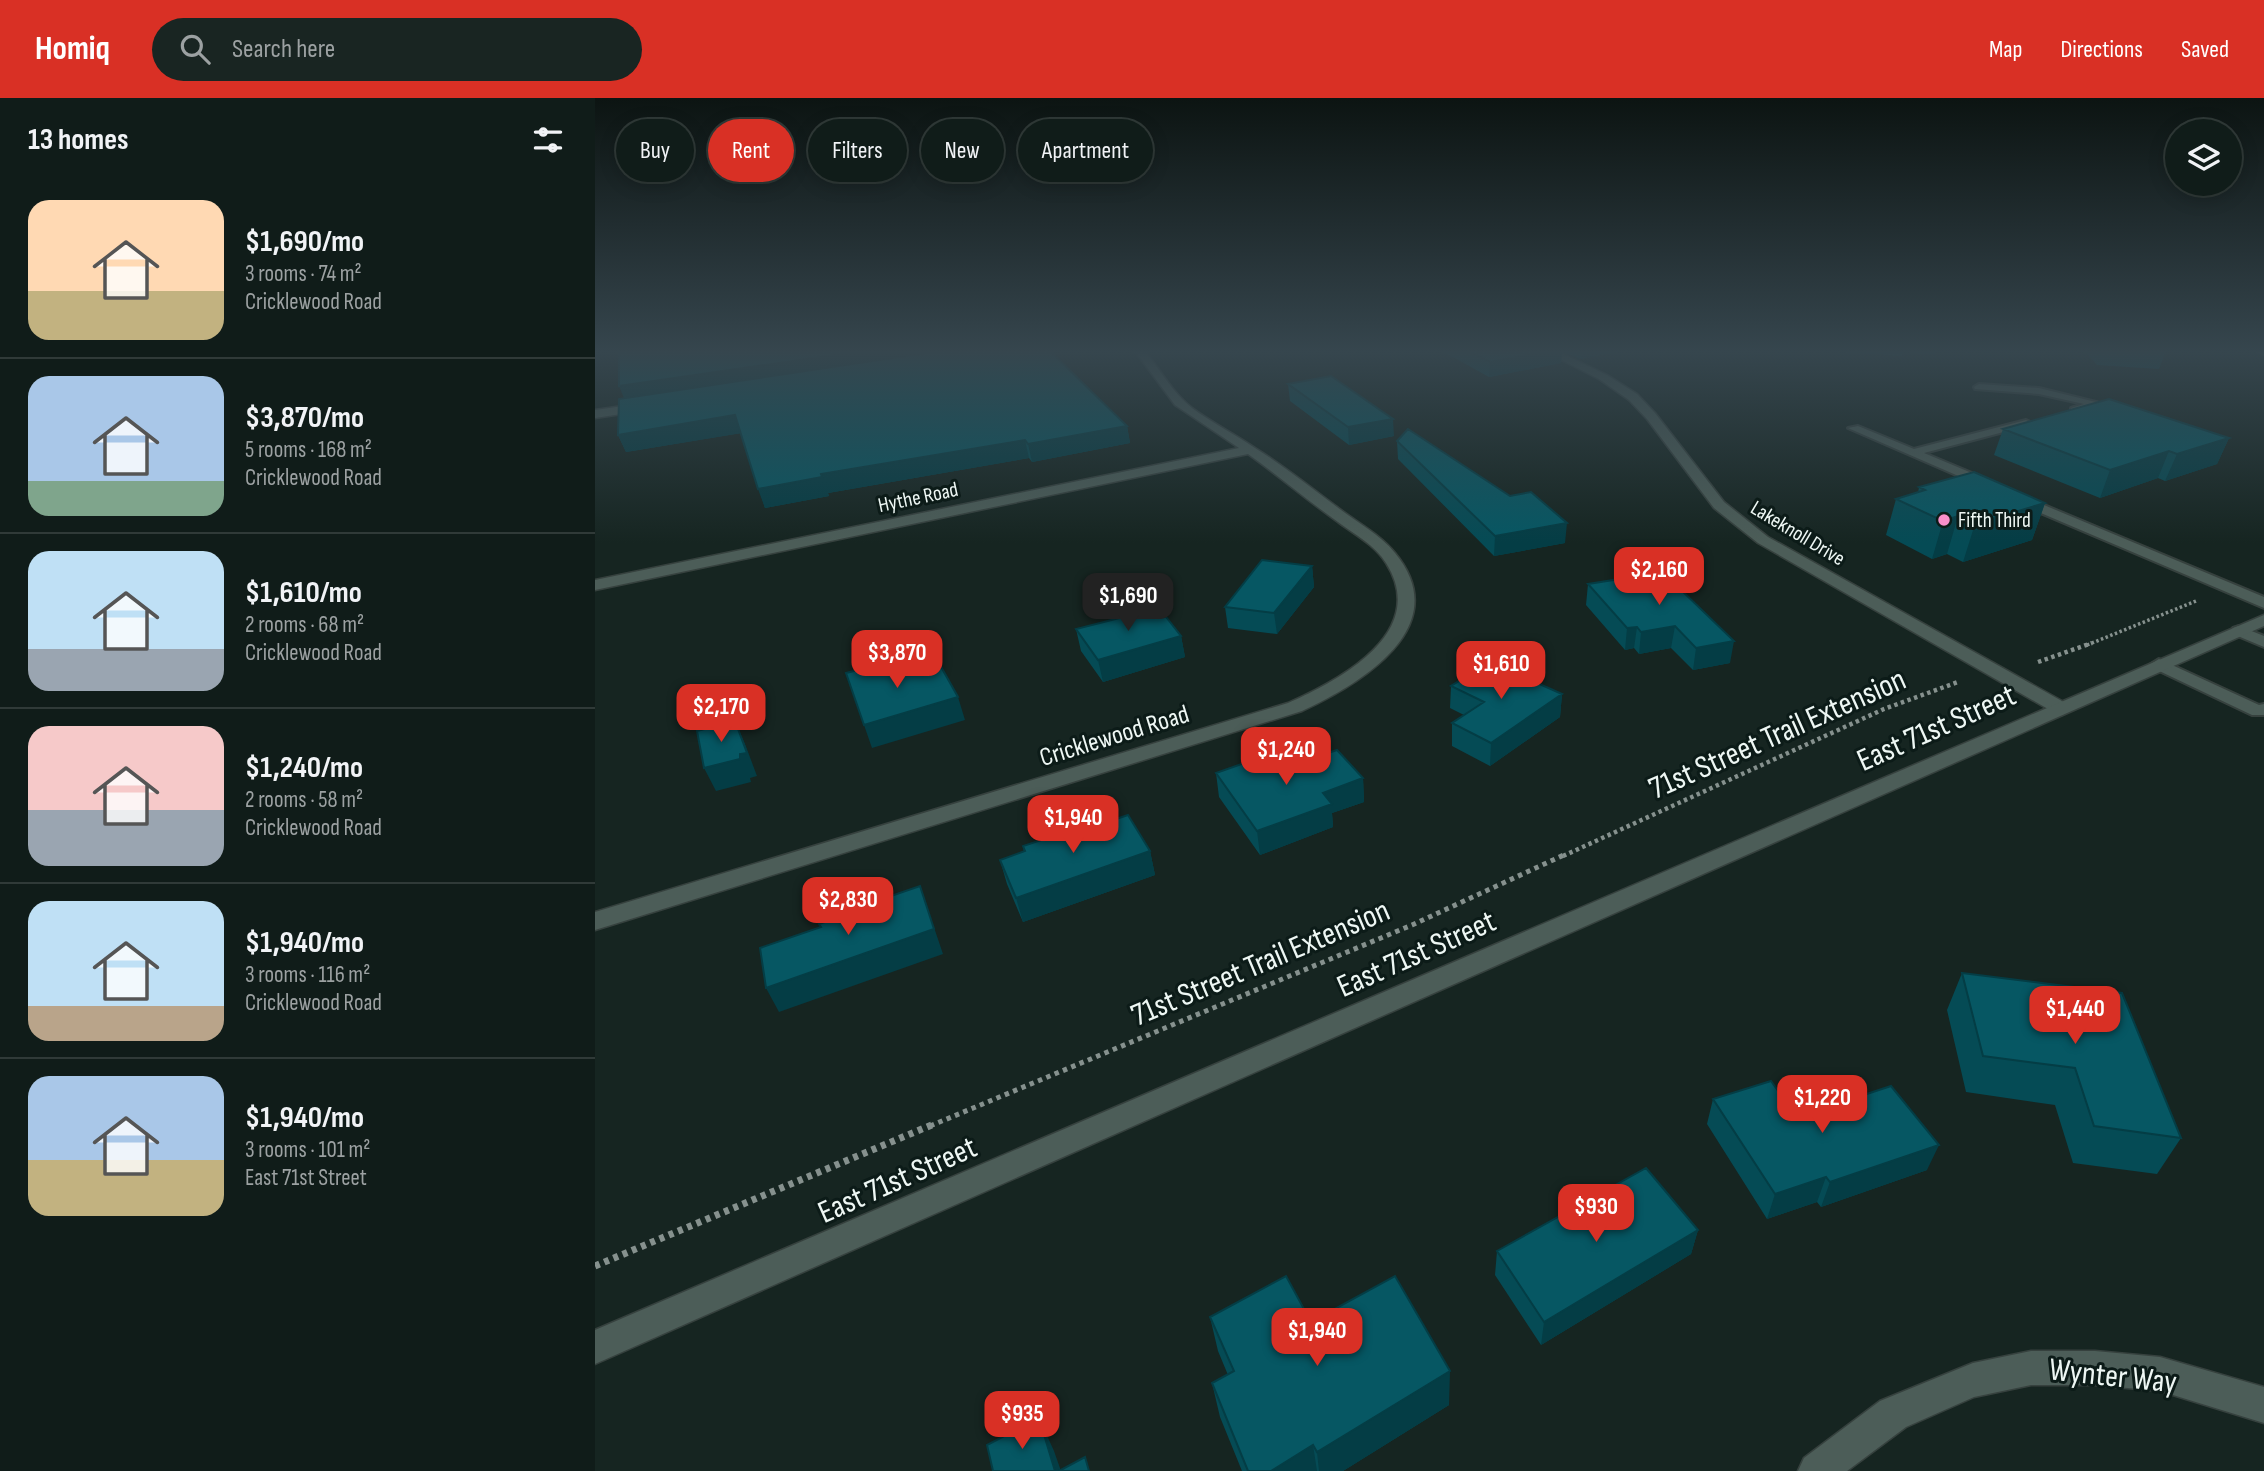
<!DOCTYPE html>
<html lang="en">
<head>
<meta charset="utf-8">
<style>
  :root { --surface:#101c19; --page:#192522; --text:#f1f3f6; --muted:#9ca1a2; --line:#303a38; --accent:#d93025 }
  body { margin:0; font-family:"Sofia Sans Condensed",sans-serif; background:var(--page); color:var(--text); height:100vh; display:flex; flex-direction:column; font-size:26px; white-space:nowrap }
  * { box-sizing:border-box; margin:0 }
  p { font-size:23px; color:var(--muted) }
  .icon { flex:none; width:38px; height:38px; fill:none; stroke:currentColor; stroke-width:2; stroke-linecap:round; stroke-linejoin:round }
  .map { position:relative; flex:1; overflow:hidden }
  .side { display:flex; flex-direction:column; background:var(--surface); width:595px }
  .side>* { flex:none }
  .top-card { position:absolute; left:21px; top:21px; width:665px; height:63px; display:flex; gap:14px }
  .controls { position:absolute; left:1570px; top:21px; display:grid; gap:14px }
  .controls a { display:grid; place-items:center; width:77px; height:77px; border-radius:50%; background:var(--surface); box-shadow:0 4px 18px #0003,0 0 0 2px var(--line); font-size:35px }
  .price { position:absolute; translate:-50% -60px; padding:0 16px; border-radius:14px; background:var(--accent); color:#fff; font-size:23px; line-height:46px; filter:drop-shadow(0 2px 4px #0008) }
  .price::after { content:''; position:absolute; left:50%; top:42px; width:21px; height:16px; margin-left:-10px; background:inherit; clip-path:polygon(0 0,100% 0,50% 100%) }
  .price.current { background:#222; color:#fff }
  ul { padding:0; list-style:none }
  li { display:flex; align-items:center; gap:21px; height:175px; padding:0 28px }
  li+li { border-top:2px solid var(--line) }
  li span { display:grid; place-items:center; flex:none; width:196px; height:140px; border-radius:21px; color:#555 }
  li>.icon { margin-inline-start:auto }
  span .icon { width:84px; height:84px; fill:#fffc; stroke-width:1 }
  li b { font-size:30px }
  h2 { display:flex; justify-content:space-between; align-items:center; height:84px; padding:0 28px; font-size:30px }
  .pill { padding:0 24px; border-radius:32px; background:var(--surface); box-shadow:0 4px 18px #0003,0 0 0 2px var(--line); font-size:24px; line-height:63px }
  .pill.current { background:var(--accent); color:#fff }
  header { display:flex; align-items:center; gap:42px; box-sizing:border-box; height:98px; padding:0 35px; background:var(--accent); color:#fff }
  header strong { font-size:33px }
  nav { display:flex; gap:38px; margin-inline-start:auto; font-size:24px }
  .search { width:490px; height:63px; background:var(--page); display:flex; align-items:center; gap:18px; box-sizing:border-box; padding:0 24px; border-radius:38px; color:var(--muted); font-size:26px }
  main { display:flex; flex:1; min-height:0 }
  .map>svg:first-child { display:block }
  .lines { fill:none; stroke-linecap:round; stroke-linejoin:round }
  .lane-casing { stroke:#36413e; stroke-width:4 }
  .street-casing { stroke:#36413e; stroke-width:3 }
  .secondary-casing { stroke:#36413e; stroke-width:3 }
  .primary-casing { stroke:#36413e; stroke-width:3 }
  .path-far3 { stroke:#86918e; stroke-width:3.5; stroke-dasharray:2.5 2.5; stroke-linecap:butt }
  .path-far2 { stroke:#86918e; stroke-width:4.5; stroke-dasharray:3.5 3.5; stroke-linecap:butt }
  .path-far1 { stroke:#86918e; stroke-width:5; stroke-dasharray:4.5 4.5; stroke-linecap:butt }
  .path { stroke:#86918e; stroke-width:7; stroke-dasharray:5 5; stroke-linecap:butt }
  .lane { fill:#4c5d58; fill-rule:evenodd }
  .street { fill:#4c5d58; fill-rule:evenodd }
  .secondary { fill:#4c5d58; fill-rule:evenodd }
  .primary { fill:#6ca36d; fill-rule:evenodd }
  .wall { fill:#054b55 }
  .shaded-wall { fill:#043d45 }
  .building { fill:#065763; stroke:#043d45; stroke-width:2 }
  .poi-dot { fill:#f98fca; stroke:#0c1b18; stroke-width:2.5 }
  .labels { text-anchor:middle; stroke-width:6; stroke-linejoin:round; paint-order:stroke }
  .far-street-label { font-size:21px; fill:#eef7f4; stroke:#0c1b18 }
  .far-poi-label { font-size:21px; fill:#eef7f4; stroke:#0c1b18; text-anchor:start }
  .street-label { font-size:26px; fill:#eef7f4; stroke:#0c1b18 }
  .near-street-label { font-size:32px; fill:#eef7f4; stroke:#0c1b18 }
</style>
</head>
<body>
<header>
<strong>Homiq</strong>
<div class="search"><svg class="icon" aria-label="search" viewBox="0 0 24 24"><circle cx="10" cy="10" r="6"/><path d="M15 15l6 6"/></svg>Search here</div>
<nav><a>Map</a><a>Directions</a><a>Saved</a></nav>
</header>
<main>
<section class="side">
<h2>13 homes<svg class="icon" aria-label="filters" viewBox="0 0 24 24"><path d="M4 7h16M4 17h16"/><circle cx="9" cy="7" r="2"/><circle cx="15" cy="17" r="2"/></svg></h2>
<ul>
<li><span style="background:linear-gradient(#ffd9b3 65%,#c2b280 0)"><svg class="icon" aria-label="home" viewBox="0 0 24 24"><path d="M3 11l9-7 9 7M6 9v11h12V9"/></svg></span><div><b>$1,690/mo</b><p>3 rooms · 74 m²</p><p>Cricklewood Road</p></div></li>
<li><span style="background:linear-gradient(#a9c7e8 75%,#7fa58c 0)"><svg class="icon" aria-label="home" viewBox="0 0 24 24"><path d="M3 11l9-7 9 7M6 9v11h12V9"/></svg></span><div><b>$3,870/mo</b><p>5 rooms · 168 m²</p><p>Cricklewood Road</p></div></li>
<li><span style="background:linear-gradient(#bfe0f5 70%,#9aa5b1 0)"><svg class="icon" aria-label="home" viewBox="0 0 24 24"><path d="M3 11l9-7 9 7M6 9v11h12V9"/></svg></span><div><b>$1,610/mo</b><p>2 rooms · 68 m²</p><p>Cricklewood Road</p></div></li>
<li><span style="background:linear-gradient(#f6c9c9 60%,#9aa5b1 0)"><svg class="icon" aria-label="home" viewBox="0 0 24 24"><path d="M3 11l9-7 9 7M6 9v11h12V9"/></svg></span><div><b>$1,240/mo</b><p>2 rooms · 58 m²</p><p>Cricklewood Road</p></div></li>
<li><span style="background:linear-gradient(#bfe0f5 75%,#b9a48a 0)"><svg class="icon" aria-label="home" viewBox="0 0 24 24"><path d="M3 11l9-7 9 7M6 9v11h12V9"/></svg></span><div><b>$1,940/mo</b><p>3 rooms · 116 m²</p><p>Cricklewood Road</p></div></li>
<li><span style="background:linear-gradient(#a9c7e8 60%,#c2b280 0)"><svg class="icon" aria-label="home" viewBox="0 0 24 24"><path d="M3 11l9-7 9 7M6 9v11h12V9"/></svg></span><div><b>$1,940/mo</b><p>3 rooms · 101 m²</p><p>East 71st Street</p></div></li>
</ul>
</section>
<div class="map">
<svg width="1669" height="1373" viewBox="0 0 1669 1373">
  <rect width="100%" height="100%" fill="#162521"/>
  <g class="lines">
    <!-- lane casing -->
    <g class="lane-casing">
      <path id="lane" d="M 1384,286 L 1444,290 L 1509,306 L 1480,315 L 1476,314 L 1476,310 L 1489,306 L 1444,296 L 1380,291 L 1379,289 Z
        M 1431,322 L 1437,325 L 1435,327 L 1329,355 L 1396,383 L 1396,389 L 1391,390 L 1253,330 L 1263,328 L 1319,351 Z
        M 1425,397 L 1669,499 L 1669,510 L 1420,404 L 1420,398 Z
        M 1644,528 L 1669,538 L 1669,549 L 1638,536 L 1636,533 L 1638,530 Z
        M 1564,561 L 1664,607 L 1669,606 L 1669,617 L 1657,617 L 1558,570 L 1556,566 Z"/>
    </g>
    <!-- street casing -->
    <g class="street-casing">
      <path id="street" d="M 540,253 L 550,253 C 565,272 578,295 597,310 C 617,325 640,336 660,350 C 689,368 715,389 742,409 C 761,424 785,436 800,455 C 861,529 765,586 707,613 L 0,832 L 0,814 L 693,605 C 745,582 835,534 791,465 C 780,447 759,436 743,424 C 712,402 684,378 653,356 L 0,492 L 0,482 L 644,350 L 580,307 Z
        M 949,253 L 962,253 L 1012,277 L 1042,296 L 1060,315 L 1129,404 L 1173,439 L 1474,607 L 1477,611 L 1467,617 L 1460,615 L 1163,445 L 1119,410 L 1052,321 L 1034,302 L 1004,281 Z
        M 49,305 L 53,306 L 53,312 L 0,320 L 0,312 Z
        M 1436,1253 L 1500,1253 L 1565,1259 L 1669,1289 L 1669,1325 L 1565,1293 L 1500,1287 L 1436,1287 L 1379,1299 L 1311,1329 L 1252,1373 L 1203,1373 L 1209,1360 L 1285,1303 L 1378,1265 Z"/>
    </g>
    <!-- secondary casing -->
    <g class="secondary-casing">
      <path id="secondary" d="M 1669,517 L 1669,528 L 0,1266 L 0,1232 Z"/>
    </g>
    <!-- primary casing -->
    <g class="primary-casing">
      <path id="primary" d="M 1661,253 L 1669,253 L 1669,258 Z"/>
    </g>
    <!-- path-far3 -->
    <path class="path-far3" d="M 1492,547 L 1601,503"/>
    <!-- path-far2 -->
    <path class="path-far2" d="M 1443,564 L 1497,545
      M 968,758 L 1289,611 L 1363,584"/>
    <!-- path-far1 -->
    <path class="path-far1" d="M 335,1028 L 817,827 L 971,756"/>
    <!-- path -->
    <path class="path" d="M 0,1168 L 339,1026"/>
    <!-- lane -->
    <use href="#lane" class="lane"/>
    <!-- street -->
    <use href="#street" class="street"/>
    <!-- secondary -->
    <use href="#secondary" class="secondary"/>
    <!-- primary -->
    <use href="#primary" class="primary"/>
  </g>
  <!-- wall -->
  <path class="wall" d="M 847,253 L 967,253 L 966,265 L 894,279 Z
    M 967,253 L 1027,253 L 985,261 Z
    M 1231,253 L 1340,253 L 1339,256 L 1308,254 L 1307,258 Z
    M 1490,253 L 1571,253 L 1564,271 L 1502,267 Z
    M 693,286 L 799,338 L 754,347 L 695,303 Z
    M 532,328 L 535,345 L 437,364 L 434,360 L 233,395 L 234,398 L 170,410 L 146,335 L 31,354 L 23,337 Z
    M 1408,331 L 1634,340 L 1622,366 L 1570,383 L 1563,380 L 1505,400 L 1399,357 Z
    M 802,343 L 970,445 L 899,458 L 803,361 Z
    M 1324,389 L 1450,405 L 1437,442 L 1368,464 L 1352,456 L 1337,461 L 1291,437 L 1301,401 L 1323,395 Z
    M 717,468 L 719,489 L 682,536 L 633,530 L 630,509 Z
    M 1037,479 L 1135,565 L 1098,572 L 1076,550 L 1044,556 L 1039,550 L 1030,552 L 991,507 L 993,486 Z
    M 481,531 L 586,538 L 590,559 L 508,584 L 486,553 Z
    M 856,588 L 967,596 L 965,619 L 895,668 L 857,648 L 857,625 L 869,617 L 855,610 Z
    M 661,664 L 694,668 L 768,680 L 769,704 L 737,715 L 738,729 L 665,757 L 624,699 L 621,675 Z
    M 512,724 L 555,753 L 560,777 L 428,824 L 412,786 L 405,762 L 429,754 L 428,748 Z
    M 1367,875 L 1586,1040 L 1562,1076 L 1478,1065 L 1460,1007 L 1371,994 L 1352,912 Z
    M 1118,1001 L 1202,1019 L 1332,1072 L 1226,1109 L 1222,1104 L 1172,1121 L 1112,1026 Z
    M 1103,1132 L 1096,1156 L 946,1247 L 900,1177 L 902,1153 Z
    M 615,1219 L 716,1224 L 854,1307 L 748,1373 L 647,1373 L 625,1319 L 617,1285 L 633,1277 L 623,1253 Z"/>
  <!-- shaded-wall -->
  <path class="shaded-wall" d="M 267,253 L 377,253 L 31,305 L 24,288 Z
    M 955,253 L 967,253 L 966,265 L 894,279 L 895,264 Z
    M 986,253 L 1027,253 L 985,261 Z
    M 140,317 L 147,335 L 31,354 L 23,337 Z
    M 798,321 L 799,338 L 754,347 L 753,329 Z
    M 532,328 L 535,345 L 437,364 L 433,346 Z
    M 1634,340 L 1622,366 L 1570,383 L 1582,356 Z
    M 430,342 L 434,360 L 233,395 L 234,398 L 170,410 L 163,391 L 226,376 Z
    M 1574,353 L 1563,380 L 1505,400 L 1515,372 Z
    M 1450,405 L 1437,442 L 1368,464 L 1380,426 Z
    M 1363,418 L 1352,456 L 1337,461 L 1348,423 Z
    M 972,425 L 970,445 L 899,458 L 900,438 Z
    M 717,468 L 719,489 L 682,536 L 679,515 Z
    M 1080,528 L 1076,550 L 1044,556 L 1046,534 Z
    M 1042,529 L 1039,550 L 1030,552 L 1032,530 Z
    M 586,538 L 590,559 L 508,584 L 503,562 Z
    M 1139,543 L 1135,565 L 1098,572 L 1101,550 Z
    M 967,596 L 965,619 L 895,668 L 896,645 Z
    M 363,599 L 370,622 L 277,650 L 269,627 Z
    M 140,623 L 150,646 L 162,678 L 155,680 L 156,684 L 121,693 L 109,670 Z
    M 768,680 L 769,704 L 737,715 L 738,729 L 665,757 L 662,733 L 728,695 Z
    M 555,753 L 560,777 L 428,824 L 421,800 Z
    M 325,788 L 348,856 L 184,914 L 171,890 Z
    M 1344,1047 L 1332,1072 L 1226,1109 L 1235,1084 Z
    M 1231,1079 L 1222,1104 L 1172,1121 L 1180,1096 Z
    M 1103,1132 L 1096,1156 L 946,1247 L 949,1224 Z
    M 855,1273 L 854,1307 L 748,1373 L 724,1373 L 722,1354 Z
    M 444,1320 L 459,1353 L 466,1373 L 460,1373 Z
    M 718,1347 L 722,1373 L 676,1373 Z"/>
  <!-- building -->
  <path class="building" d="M 24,253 L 267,253 L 24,288 Z
    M 344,253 L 455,253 L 532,328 L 433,346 L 430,342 L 226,376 L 227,379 L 163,391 L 140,317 L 23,337 L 24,301 Z
    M 874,253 L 955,253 L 895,264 Z
    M 736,278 L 798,321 L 753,329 L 693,286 Z
    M 1514,301 L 1634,340 L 1582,356 L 1574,353 L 1515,372 L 1408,331 Z
    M 813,331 L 915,398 L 936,394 L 972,425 L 900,438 L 802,343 Z
    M 1379,374 L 1450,405 L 1380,426 L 1363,418 L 1348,423 L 1301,401 L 1330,392 L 1324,389 Z
    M 667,462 L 717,468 L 679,515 L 630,509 Z
    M 1055,462 L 1139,543 L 1101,550 L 1080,528 L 1046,534 L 1042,529 L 1032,530 L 993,486 L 1037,479 Z
    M 564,510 L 586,538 L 503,562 L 481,531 Z
    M 302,562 L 308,577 L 345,567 L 363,599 L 269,627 L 251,575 Z
    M 895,564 L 967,596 L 896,645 L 857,625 L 889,604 L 856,588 Z
    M 140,623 L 152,655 L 145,656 L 145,661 L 109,670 L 102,633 Z
    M 742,652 L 768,680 L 728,695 L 737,706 L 662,733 L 621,675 L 658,662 L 661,664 L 684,657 L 694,668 Z
    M 533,717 L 555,753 L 421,800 L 405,762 L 430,753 L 428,748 L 510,721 L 512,724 Z
    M 325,788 L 339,831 L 171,890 L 165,850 L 226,829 L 224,826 L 259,814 L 258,811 Z
    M 1367,875 L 1527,895 L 1586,1040 L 1499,1028 L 1480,970 L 1388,958 Z
    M 1176,983 L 1202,1019 L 1296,988 L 1344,1047 L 1235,1084 L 1231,1079 L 1180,1096 L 1118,1001 Z
    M 1051,1070 L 1103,1132 L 949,1224 L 902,1153 Z
    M 691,1178 L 716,1224 L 800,1178 L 855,1273 L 722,1354 L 718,1347 L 676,1373 L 653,1373 L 617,1285 L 639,1273 L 615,1219 Z
    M 444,1320 L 460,1373 L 398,1373 L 392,1347 Z
    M 490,1359 L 494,1373 L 464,1373 Z"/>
  <!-- sky -->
  <linearGradient id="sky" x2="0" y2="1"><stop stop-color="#0c1412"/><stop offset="0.57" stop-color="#36464e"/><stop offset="1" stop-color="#36464e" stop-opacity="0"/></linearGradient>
  <rect width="1669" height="445" fill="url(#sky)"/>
  <!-- markers -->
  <circle class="poi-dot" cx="1349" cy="422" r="7"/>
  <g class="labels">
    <!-- far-street labels -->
    <g class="far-street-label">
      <text transform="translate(323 399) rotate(-12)" y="7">Hythe Road</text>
      <text transform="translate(1203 435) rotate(31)" y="7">Lakeknoll Drive</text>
    </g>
    <!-- far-poi labels -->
    <g class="far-poi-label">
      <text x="1363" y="429">Fifth Third</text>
    </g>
    <!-- street labels -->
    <g class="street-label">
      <text transform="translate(519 637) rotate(-17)" y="9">Cricklewood Road</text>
    </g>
    <!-- near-street labels -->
    <g class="near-street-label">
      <text transform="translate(1341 629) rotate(-24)" y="11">East 71st Street</text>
      <text transform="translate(1182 635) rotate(-24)" y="11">71st Street Trail Extension</text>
      <text transform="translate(821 855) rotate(-24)" y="11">East 71st Street</text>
      <text transform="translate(665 864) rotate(-23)" y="11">71st Street Trail Extension</text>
      <text transform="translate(302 1081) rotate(-24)" y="11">East 71st Street</text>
      <text transform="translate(1518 1277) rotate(6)" y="11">Wynter Way</text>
    </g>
  </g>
</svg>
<div class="controls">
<a><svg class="icon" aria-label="layers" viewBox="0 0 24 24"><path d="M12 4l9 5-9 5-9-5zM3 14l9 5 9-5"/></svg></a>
</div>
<b class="price" style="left:1064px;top:509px">$2,160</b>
<b class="price current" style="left:533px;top:535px">$1,690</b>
<b class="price" style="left:302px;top:592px">$3,870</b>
<b class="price" style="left:906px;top:603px">$1,610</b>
<b class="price" style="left:126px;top:646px">$2,170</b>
<b class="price" style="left:691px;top:689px">$1,240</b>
<b class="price" style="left:478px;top:757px">$1,940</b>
<b class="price" style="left:253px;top:839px">$2,830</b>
<b class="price" style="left:1480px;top:948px">$1,440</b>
<b class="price" style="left:1227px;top:1037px">$1,220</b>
<b class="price" style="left:1001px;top:1146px">$930</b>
<b class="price" style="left:722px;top:1270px">$1,940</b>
<b class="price" style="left:427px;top:1353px">$935</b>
<div class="top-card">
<a class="pill">Buy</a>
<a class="pill current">Rent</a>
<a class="pill">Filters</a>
<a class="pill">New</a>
<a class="pill">Apartment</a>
</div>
</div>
</main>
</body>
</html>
